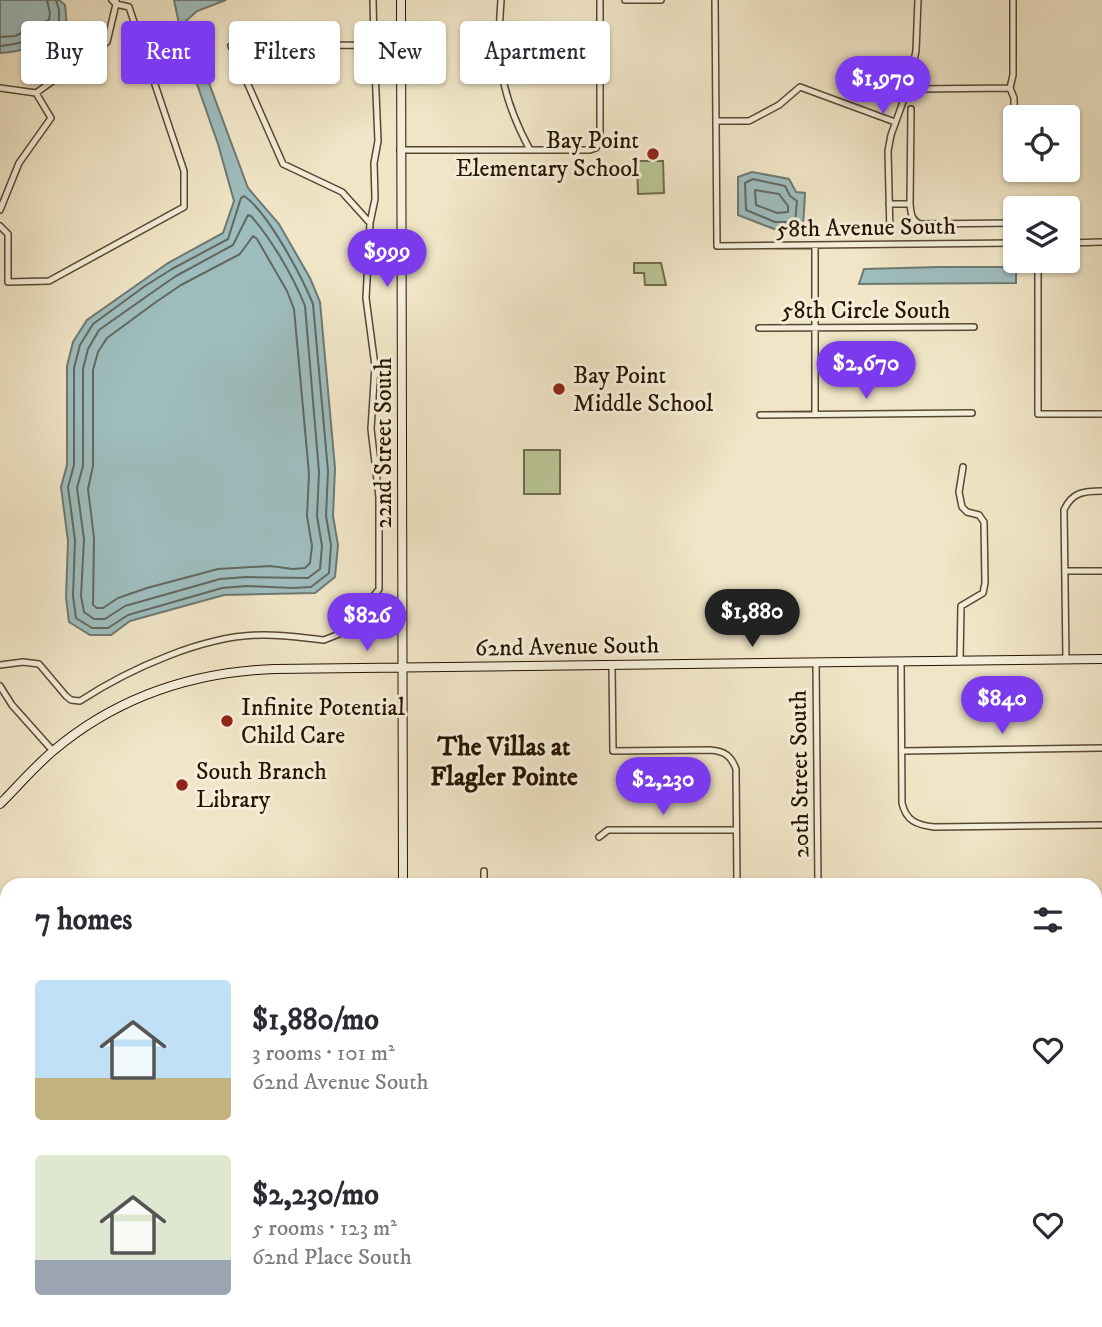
<!DOCTYPE html>
<html lang="en">
<head>
<meta charset="utf-8">
<style>
  :root { --surface:#fff; --page:#f7f7f7; --text:#2b2b33; --muted:#7c7c81; --accent:#7c3aed }
  body { margin:0; font-family:"IM FELL DW Pica",serif; background:var(--page); color:var(--text); height:100vh; display:flex; flex-direction:column; font-size:26px; white-space:nowrap }
  * { box-sizing:border-box; margin:0 }
  p { font-size:23px; color:var(--muted) }
  .icon { flex:none; width:38px; height:38px; fill:none; stroke:currentColor; stroke-width:2; stroke-linecap:round; stroke-linejoin:round }
  .map { position:relative; flex:1; overflow:hidden }
  .sheet { position:absolute; left:0px; top:878px; width:1102px; height:450px; display:flex; flex-direction:column; background:var(--surface); border-radius:21px 21px 0 0; box-shadow:0 2px 5px #0004 }
  .sheet>* { flex:none }
  .hud { position:absolute; left:21px; top:21px; width:700px; height:63px; display:flex; gap:14px }
  .tools { position:absolute; left:1003px; top:105px; display:grid; gap:14px }
  .tools a { display:grid; place-items:center; width:77px; height:77px; border-radius:7px; background:var(--surface); box-shadow:0 2px 5px #0004; font-size:35px }
  .price { position:absolute; translate:-50% -60px; padding:0 16px; border-radius:24px; background:var(--accent); color:#fff; font-size:23px; line-height:46px; filter:drop-shadow(0 2px 4px #0008) }
  .price::after { content:''; position:absolute; left:50%; top:42px; width:21px; height:16px; margin-left:-10px; background:inherit; clip-path:polygon(0 0,100% 0,50% 100%) }
  .price.selected { background:#222; color:#fff }
  ul { padding:0; list-style:none }
  li { display:flex; align-items:center; gap:21px; height:175px; padding:0 35px }
  li span { display:grid; place-items:center; flex:none; width:196px; height:140px; border-radius:7px; color:#555 }
  li>.icon { margin-inline-start:auto }
  span .icon { width:84px; height:84px; fill:#fffc; stroke-width:1 }
  li b { font-size:30px }
  h2 { display:flex; justify-content:space-between; align-items:center; height:84px; padding:0 35px; font-size:30px }
  .pill { padding:0 24px; border-radius:7px; background:var(--surface); box-shadow:0 2px 5px #0004; font-size:24px; line-height:63px }
  .pill.selected { background:var(--accent); color:#fff }
  .map>svg:first-child { display:block }
  .green { fill:#b9c596; stroke:#706c4b; stroke-width:2 }
  .water { fill:#9ebdbe; stroke:#6e7972; stroke-width:2 }
  .lines { fill:none; stroke-linecap:round; stroke-linejoin:round }
  .shore { stroke:#62685f; stroke-width:2 }
  .street-casing { stroke:#584832; stroke-width:8 }
  .secondary-casing { stroke:#261300; stroke-width:10 }
  .street { stroke:#f5eeda; stroke-width:5 }
  .secondary { stroke:#f5eeda; stroke-width:8 }
  .poi-dot { fill:#8f2418; stroke:#f5eeda; stroke-width:2.5 }
  .labels { text-anchor:middle; stroke-width:6; stroke-linejoin:round; paint-order:stroke }
  .poi-label { font-size:24px; fill:#261300; stroke:#f5eeda; text-anchor:start }
  .street-label { font-size:24px; fill:#261300; stroke:#f5eeda }
  .neighbourhood-label { font-size:26px; font-weight:bold; fill:#261300; stroke:#f5eeda }
</style>
</head>
<body>
<div class="map">
<svg width="1102" height="1327" viewBox="0 0 1102 1327">
  <rect width="100%" height="100%" fill="#f0e5c6"/>
  <filter id="stains"><feTurbulence type="fractalNoise" baseFrequency=".00286" numOctaves="4"/><feColorMatrix values="0 0 0 0 .2 0 0 0 0 .09 0 0 0 0 .02 0 0 0 .5 -.17"/></filter>
  <radialGradient id="worn" r=".72"><stop offset=".6" stop-color="#630" stop-opacity="0"/><stop offset="1" stop-color="#630" stop-opacity=".3"/></radialGradient>
  <!-- green -->
  <path class="green" d="M 637,161 L 663,161 L 664,193 L 638,194 Z
    M 634,263 L 661,263 L 666,285 L 645,285 L 644,273 L 634,273 Z
    M 524,450 L 560,450 L 560,494 L 524,494 Z"/>
  <!-- water -->
  <path class="water" d="M 0,0 L 59,0 L 65,5 L 67,26 C 47,42 25,52 0,53 Z
    M 174,0 L 226,0 L 197,11 L 186,21 L 248,188 L 279,224 L 310,278 L 320,302 L 335,468 L 333,516 L 338,545 L 335,577 L 315,593 L 224,595 L 130,621 L 111,635 L 90,635 L 69,622 L 66,597 L 68,541 L 61,487 L 67,465 L 67,366 L 73,342 L 87,320 L 168,263 L 223,233 L 234,201 L 218,144 L 184,47 Z
    M 752,172 L 789,179 L 796,192 L 805,193 L 803,228 L 774,229 L 738,215 L 738,177 Z
    M 939,267 L 1016,267 L 1016,283 L 859,284 L 864,269 Z"/>
  <g class="lines">
    <!-- shore -->
    <path class="shore" d="M 0,37 L 15,36 L 49,20 L 50,13 L 47,0
      M 0,46 C 21,44 42,37 59,24 L 59,10 L 56,0
      M 753,179 L 785,186 L 790,196 L 797,201 L 795,222 L 775,222 L 746,210 L 745,183 Z
      M 755,190 L 779,194 L 788,206 L 788,212 L 777,213 L 756,205 Z
      M 244,196 C 268,212 302,277 313,304 L 328,471 L 326,516 L 331,545 L 329,573 L 311,587 L 293,588 L 246,586 L 222,588 L 128,615 L 108,628 L 92,628 L 76,618 L 73,596 L 75,540 L 68,487 L 74,465 L 74,368 L 80,345 L 93,324 L 145,286 L 172,269 L 228,239 L 241,198 Z
      M 248,215 L 251,216 C 272,240 293,276 305,306 L 319,472 L 317,516 L 322,546 L 320,569 L 308,578 L 246,577 L 220,579 L 125,606 L 105,619 L 94,619 L 84,612 L 81,596 L 84,539 L 77,488 L 83,466 L 83,369 L 88,349 L 99,330 L 150,294 L 176,276 L 233,245 Z
      M 253,236 L 257,239 L 287,291 L 294,309 L 309,474 L 307,516 L 312,546 L 310,563 L 305,568 L 293,569 L 270,566 L 218,569 L 147,588 L 118,598 L 103,608 L 97,608 L 93,605 L 94,538 L 88,489 L 93,466 L 93,370 L 98,352 L 107,338 L 156,302 L 181,285 L 240,254 Z"/>
    <!-- street casing -->
    <g class="street-casing">
      <path id="street" d="M 501,0 C 496,61 501,96 530,150
        M 625,0 L 661,0
        M 715,0 L 717,246 L 1015,243
        M 1013,0 L 1013,75 L 1010,88 L 1014,98 L 1015,177
        M 499,50 L 553,50
        M 0,88 L 36,93 L 51,118 L 19,163 L 0,210
        M 908,88 L 919,89 L 1010,88
        M 36,93 L 107,42 L 116,4 L 112,0
        M 716,121 L 749,121 L 779,105 L 800,87 L 895,122
        M 400,150 L 590,150 L 596,148 L 600,141 L 600,0
        M 889,204 L 910,204 L 911,109
        M 910,204 C 911,213 911,220 920,224 L 1015,223
        M 370,223 L 375,199 L 374,163 L 378,141 L 374,45
        M 0,226 L 8,234 L 8,282 L 49,281 L 184,207 L 184,171 L 129,7 L 116,4 L 116,0
        M 890,233 L 888,151 L 891,135 L 908,88 L 916,51 L 918,0
        M 1068,243 L 1102,242
        M 815,245 L 815,414
        M 1038,261 L 1038,414 L 1102,414
        M 759,328 L 974,327
        M 760,415 L 972,413
        M 1065,571 L 1102,571
        M 1066,659 L 1064,510 C 1072,492 1084,491 1102,491
        M 960,660 L 961,606 L 983,593 L 985,583 L 984,522 L 979,515 L 967,512 L 962,507 L 959,492 L 963,467
        M 901,661 L 902,803 C 906,821 917,825 934,827 L 1102,825
        M 816,662 L 818,886
        M 0,665 L 23,662 L 39,664 L 66,696 L 71,700 L 80,701 C 129,669 206,634 265,635 C 285,635 304,638 324,640 L 339,634 L 357,618 L 379,589 L 379,497 L 371,429 L 375,366 L 366,298 L 370,223 L 342,192 L 283,164 L 231,46 L 374,45 L 373,0
        M 612,665 L 613,751 L 710,750 C 725,751 731,756 736,769 L 737,886
        M 0,686 L 12,705 L 53,751
        M 902,751 L 1102,748
        M 599,837 L 608,830 L 736,830
        M 484,871 L 484,886
        M 1096,905 L 1102,905
        M 1096,985 L 1102,985
        M 0,1102 L 7,1102
        M 0,1198 L 7,1198
        M 0,1293 L 7,1293
        M 246,1321 L 246,1327
        M 352,1321 L 352,1327
        M 820,1321 L 820,1327
        M 989,1321 L 989,1327
        M 1069,1321 L 1069,1327
        M 612,1327 L 612,1321
        M 906,1327 L 906,1321"/>
    </g>
    <!-- secondary casing -->
    <g class="secondary-casing">
      <path id="secondary" d="M 401,0 L 403,886
        M 0,804 C 18,786 34,767 53,751 C 117,697 192,672 275,669 L 1102,659
        M 0,1000 L 7,1000
        M 1096,1070 L 1102,1069"/>
    </g>
    <!-- street -->
    <use href="#street" class="street"/>
    <!-- secondary -->
    <use href="#secondary" class="secondary"/>
  </g>
  <!-- markers -->
  <g class="poi-dot">
    <circle cx="653" cy="154" r="7"/>
    <circle cx="559" cy="389" r="7"/>
    <circle cx="227" cy="721" r="7"/>
    <circle cx="182" cy="785" r="7"/>
  </g>
  <g class="labels">
    <!-- poi labels -->
    <g class="poi-label">
      <text x="639" y="148" text-anchor="end">Bay Point<tspan x="639" dy="28">Elementary School</tspan></text>
      <text x="573" y="383">Bay Point<tspan x="573" dy="28">Middle School</tspan></text>
      <text x="241" y="715">Infinite Potential<tspan x="241" dy="28">Child Care</tspan></text>
      <text x="196" y="779">South Branch<tspan x="196" dy="28">Library</tspan></text>
    </g>
    <!-- street labels -->
    <g class="street-label">
      <text transform="translate(866 227) rotate(-1)" y="8">58th Avenue South</text>
      <text x="866" y="318">58th Circle South</text>
      <text transform="translate(383 443) rotate(-90)" y="8">22nd Street South</text>
      <text transform="translate(567 646) rotate(-1)" y="8">62nd Avenue South</text>
      <text transform="translate(799 774) rotate(-91)" y="8">20th Street South</text>
    </g>
    <!-- neighbourhood labels -->
    <g class="neighbourhood-label">
      <text x="504" y="755">The Villas at<tspan x="504" dy="30">Flagler Pointe</tspan></text>
    </g>
  </g>
  <rect width="100%" height="100%" filter="url(#stains)"/>
  <rect width="100%" height="100%" fill="url(#worn)"/>
</svg>
<div class="tools">
<a><svg class="icon" aria-label="locate" viewBox="0 0 24 24"><circle cx="12" cy="12" r="6"/><path d="M12 2v4M12 18v4M2 12h4M18 12h4"/></svg></a>
<a><svg class="icon" aria-label="layers" viewBox="0 0 24 24"><path d="M12 4l9 5-9 5-9-5zM3 14l9 5 9-5"/></svg></a>
</div>
<b class="price" style="left:883px;top:116px">$1,970</b>
<b class="price" style="left:387px;top:289px">$999</b>
<b class="price" style="left:866px;top:401px">$2,670</b>
<b class="price selected" style="left:752px;top:649px">$1,880</b>
<b class="price" style="left:367px;top:653px">$826</b>
<b class="price" style="left:1002px;top:736px">$840</b>
<b class="price" style="left:663px;top:817px">$2,230</b>
<div class="hud">
<a class="pill">Buy</a>
<a class="pill selected">Rent</a>
<a class="pill">Filters</a>
<a class="pill">New</a>
<a class="pill">Apartment</a>
</div>
<section class="sheet">
<h2>7 homes<svg class="icon" aria-label="filters" viewBox="0 0 24 24"><path d="M4 7h16M4 17h16"/><circle cx="9" cy="7" r="2"/><circle cx="15" cy="17" r="2"/></svg></h2>
<ul>
<li><span style="background:linear-gradient(#bfe0f5 70%,#c2b280 0)"><svg class="icon" aria-label="home" viewBox="0 0 24 24"><path d="M3 11l9-7 9 7M6 9v11h12V9"/></svg></span><div><b>$1,880/mo</b><p>3 rooms · 101 m²</p><p>62nd Avenue South</p></div><svg class="icon" aria-label="heart" viewBox="0 0 24 24"><path d="M12 20l-8-8c-3-5 5-10 8-4 3-6 11-1 8 4z"/></svg></li>
<li><span style="background:linear-gradient(#dfe7d0 75%,#9aa5b1 0)"><svg class="icon" aria-label="home" viewBox="0 0 24 24"><path d="M3 11l9-7 9 7M6 9v11h12V9"/></svg></span><div><b>$2,230/mo</b><p>5 rooms · 123 m²</p><p>62nd Place South</p></div><svg class="icon" aria-label="heart" viewBox="0 0 24 24"><path d="M12 20l-8-8c-3-5 5-10 8-4 3-6 11-1 8 4z"/></svg></li>
</ul>
</section>
</div>
</body>
</html>
